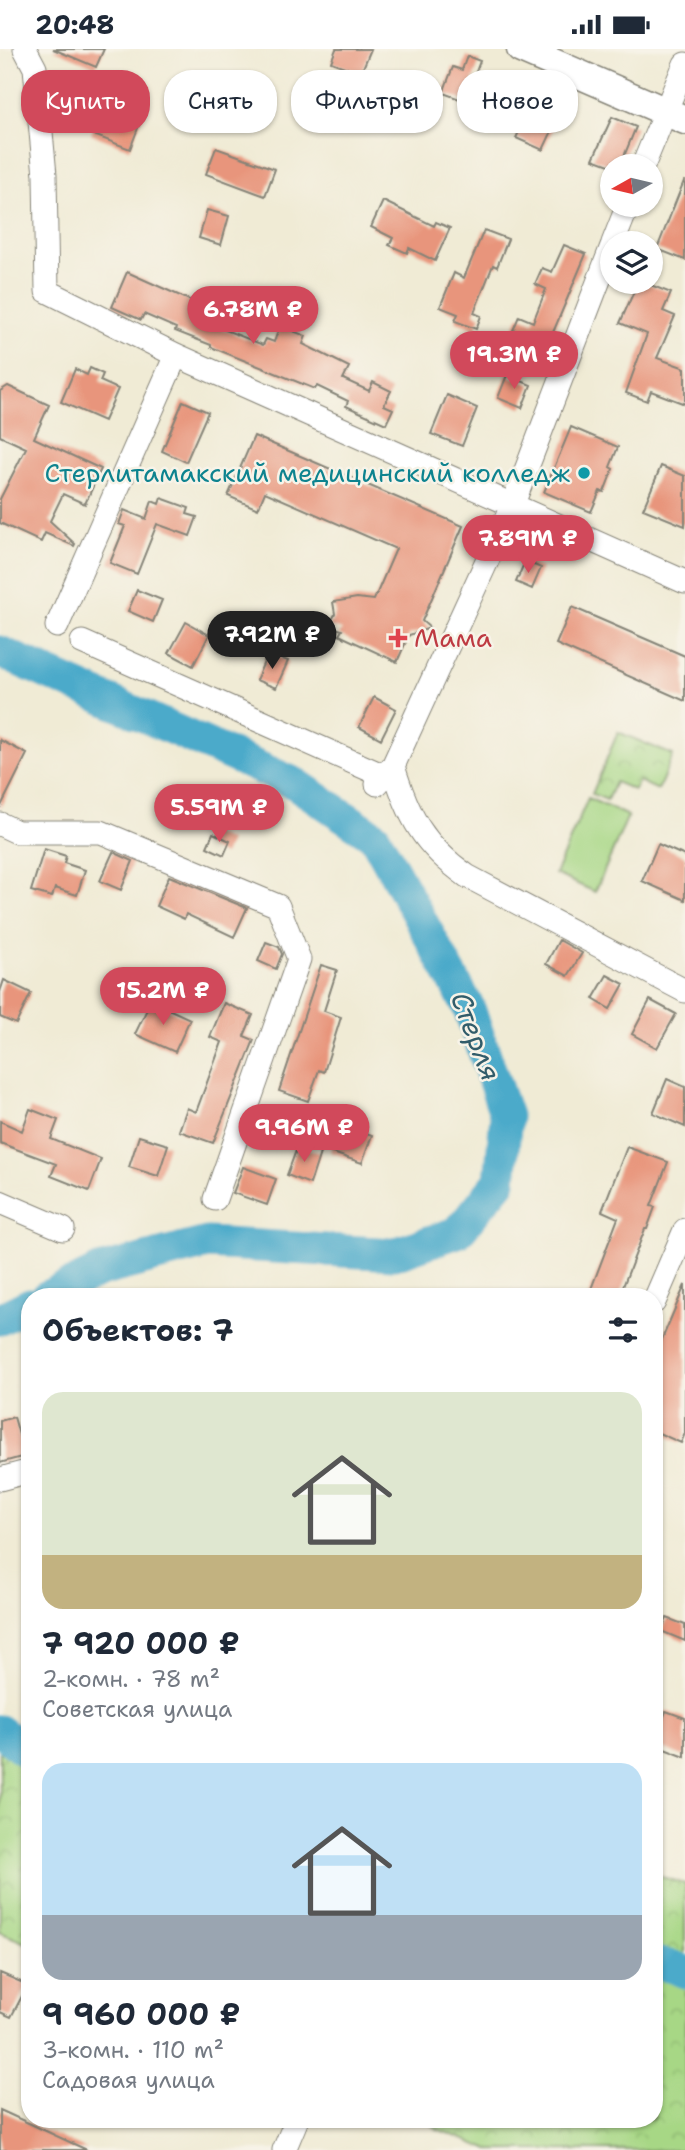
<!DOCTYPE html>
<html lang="ru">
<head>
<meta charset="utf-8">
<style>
  :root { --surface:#fff; --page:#f2f2f3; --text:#1f2937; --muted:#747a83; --accent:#d1495b }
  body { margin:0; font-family:"Shantell Sans",sans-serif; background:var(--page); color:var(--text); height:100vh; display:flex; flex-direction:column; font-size:26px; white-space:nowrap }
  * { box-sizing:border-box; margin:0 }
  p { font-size:23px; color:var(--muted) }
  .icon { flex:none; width:38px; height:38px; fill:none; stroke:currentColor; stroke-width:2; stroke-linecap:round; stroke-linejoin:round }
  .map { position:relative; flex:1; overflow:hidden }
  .panel { position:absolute; left:21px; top:1239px; width:642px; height:840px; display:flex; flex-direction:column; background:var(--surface); border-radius:28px; box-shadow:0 2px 5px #0004 }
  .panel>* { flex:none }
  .banner { position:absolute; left:21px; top:21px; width:644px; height:63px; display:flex; gap:14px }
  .needle { width:46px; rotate:262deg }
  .tools { position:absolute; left:600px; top:105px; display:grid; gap:14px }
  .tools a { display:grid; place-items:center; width:63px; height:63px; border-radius:50%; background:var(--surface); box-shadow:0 2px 5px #0004; font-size:35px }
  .price { position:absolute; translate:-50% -60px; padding:0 16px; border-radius:24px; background:var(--accent); color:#fff; font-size:23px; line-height:46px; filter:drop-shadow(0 2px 4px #0008) }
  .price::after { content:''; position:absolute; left:50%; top:42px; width:21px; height:16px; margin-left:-10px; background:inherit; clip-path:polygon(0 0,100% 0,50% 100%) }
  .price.current { background:#222; color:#fff }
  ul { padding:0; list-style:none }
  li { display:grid; align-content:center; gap:14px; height:371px; padding:0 21px }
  li span { display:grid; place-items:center; height:217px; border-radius:21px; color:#555 }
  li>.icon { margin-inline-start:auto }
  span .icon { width:126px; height:126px; fill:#fffc; stroke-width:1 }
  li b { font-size:30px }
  h2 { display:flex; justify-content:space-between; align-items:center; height:84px; padding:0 21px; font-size:30px }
  .pill { padding:0 24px; border-radius:28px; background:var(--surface); box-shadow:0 2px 5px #0004; font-size:24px; line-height:63px }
  .pill.current { background:var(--accent); color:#fff }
  .status { display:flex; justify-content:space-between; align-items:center; height:49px; padding:0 35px; background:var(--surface); direction:ltr }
  .status svg { height:19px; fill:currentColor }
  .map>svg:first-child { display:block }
  .grass { fill:#a7d785; stroke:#627a50; stroke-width:2 }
  .park { fill:url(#park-crowns); stroke:#627a50; stroke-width:2 }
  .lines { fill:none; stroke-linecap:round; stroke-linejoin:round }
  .river { stroke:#4baaca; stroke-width:33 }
  .building { fill:#e8957b }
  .minor-casing { stroke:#868478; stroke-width:25 }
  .major-casing { stroke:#868478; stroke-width:31 }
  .minor { stroke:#fff; stroke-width:23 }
  .major { stroke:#fff; stroke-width:28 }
  .culture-dot { fill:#0f9aa8; stroke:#f7f3e8; stroke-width:2.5 }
  .health-dot { fill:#e0444e; stroke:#f7f3e8; stroke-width:2.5 }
  .labels { text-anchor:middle; stroke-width:5; stroke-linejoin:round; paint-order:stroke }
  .culture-label { font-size:26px; fill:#0d838f; stroke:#f7f3e8; text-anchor:end }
  .health-label { font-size:26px; fill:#be3a42; stroke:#f7f3e8; text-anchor:start }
  .water-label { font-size:28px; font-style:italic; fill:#315c6a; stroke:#f7f3e8 }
</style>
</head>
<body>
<div class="status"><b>20:48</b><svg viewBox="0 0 49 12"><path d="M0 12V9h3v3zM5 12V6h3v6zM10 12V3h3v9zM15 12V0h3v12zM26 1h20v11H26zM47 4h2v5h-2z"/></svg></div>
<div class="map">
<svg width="685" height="2101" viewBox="0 0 685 2101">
  <defs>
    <pattern id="park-crowns" width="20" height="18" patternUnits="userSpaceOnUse" patternTransform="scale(1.75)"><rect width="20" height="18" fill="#a7d785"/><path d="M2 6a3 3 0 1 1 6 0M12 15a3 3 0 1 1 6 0" fill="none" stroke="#8fb872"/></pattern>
  </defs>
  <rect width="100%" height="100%" fill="#f7f3e8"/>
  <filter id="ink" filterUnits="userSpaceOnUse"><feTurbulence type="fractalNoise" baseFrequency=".0143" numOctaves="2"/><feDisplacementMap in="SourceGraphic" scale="14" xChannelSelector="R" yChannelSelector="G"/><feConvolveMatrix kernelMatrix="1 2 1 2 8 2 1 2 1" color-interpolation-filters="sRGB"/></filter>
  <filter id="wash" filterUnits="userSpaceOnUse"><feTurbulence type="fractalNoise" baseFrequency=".00686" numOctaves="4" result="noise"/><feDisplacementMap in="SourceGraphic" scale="28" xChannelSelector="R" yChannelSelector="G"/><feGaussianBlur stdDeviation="1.57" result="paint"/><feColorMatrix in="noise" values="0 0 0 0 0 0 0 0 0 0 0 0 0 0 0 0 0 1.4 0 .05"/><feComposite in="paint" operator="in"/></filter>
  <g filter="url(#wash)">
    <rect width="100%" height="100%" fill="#f0ebd5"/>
    <!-- grass -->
    <path class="grass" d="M 588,749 L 628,767 L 595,843 L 555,825 Z"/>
    <!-- park -->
    <path class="park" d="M 618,683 L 673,706 L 658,741 L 639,732 L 634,741 L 615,733 L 607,751 L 592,745 Z
      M 0,1694 L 30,1716 L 30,1896 L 0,1883 Z
      M 655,1826 L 685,1835 L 685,1912 L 655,1904 Z
      M 655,1925 L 685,1934 L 685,2101 L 490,2101 L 437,2080 L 425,2070 L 654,2070 Z"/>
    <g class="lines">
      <!-- river -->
      <path class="river" d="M 0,603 L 296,735 L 375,788 L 469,959 L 506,1067 L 500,1132 L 458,1183 L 394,1205 L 207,1194 L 99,1222 L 46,1248
        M 0,1270 L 30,1255
        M 0,1682 L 30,1705
        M 654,1914 L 674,1918 L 685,1923"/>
    </g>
    <g id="blocks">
      <!-- building -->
      <path class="building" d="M 53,0 L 104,0 L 96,18 Z
        M 336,0 L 371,0 L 361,24 L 331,13 Z
        M 467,7 L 480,12 L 465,52 L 443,44 L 453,18 L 462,21 Z
        M 115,46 L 146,58 L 130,100 L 91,85 L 102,57 L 110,60 Z
        M 530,52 L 560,65 L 543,101 L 516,89 L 520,81 L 509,76 L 517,59 L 525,62 Z
        M 612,68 L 636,78 L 620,117 L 612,117 L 593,110 Z
        M 216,99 L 275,120 L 265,147 L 206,125 Z
        M 684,132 L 685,132 L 685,211 L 657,200 Z
        M 383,152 L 434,177 L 436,173 L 450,179 L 435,212 L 409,199 L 407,204 L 389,196 L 393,189 L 371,178 Z
        M 207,161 L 229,167 L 221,196 L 199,189 Z
        M 484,181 L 508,190 L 497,218 L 493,216 L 474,264 L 481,267 L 476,280 L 455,272 L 458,265 L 440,258 L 454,224 L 464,229 Z
        M 564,196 L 586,205 L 544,305 L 509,291 L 519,267 L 533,273 L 546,240 L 535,235 L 542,219 L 552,223 Z
        M 127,223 L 205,258 L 200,271 L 263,296 L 266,290 L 274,293 L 280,277 L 306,287 L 303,295 L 349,318 L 343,330 L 369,342 L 373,333 L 391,342 L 384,356 L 393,360 L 386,375 L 346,357 L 348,352 L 317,337 L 315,340 L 211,298 L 211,296 L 175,282 L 176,279 L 144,265 L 141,271 L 112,258 Z
        M 638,233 L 643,233 L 671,244 L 663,262 L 675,267 L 657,309 L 685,319 L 685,355 L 651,342 L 647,352 L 626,344 L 647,285 L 620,274 Z
        M 90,319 L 103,325 L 100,332 L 118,340 L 104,372 L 61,353 L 75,320 L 87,326 Z
        M 507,326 L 531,336 L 522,359 L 498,349 Z
        M 8,337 L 49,356 L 34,389 L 101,420 L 85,455 L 63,445 L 50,472 L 75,495 L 74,497 L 45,484 L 41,493 L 0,474 L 0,450 L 26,399 L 0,387 L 0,342 Z
        M 447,346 L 477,359 L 462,397 L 431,385 Z
        M 183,352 L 208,363 L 186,413 L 162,402 Z
        M 571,378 L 618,398 L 610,418 L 613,420 L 604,443 L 600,442 L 591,463 L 544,443 Z
        M 254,387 L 463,477 L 422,572 L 430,579 L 409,586 L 397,613 L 339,586 L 342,581 L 329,577 L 335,565 L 333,553 L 357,549 L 374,551 L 396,500 L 265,443 L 258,460 L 228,447 Z
        M 661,417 L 685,427 L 685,477 L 643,460 Z
        M 161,449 L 189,459 L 187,465 L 197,468 L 190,487 L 157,475 L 137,525 L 110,514 L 125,477 L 119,475 L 124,461 L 146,470 L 152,452 L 159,455 Z
        M 525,512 L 541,519 L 532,540 L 516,533 Z
        M 137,541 L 162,551 L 153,573 L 128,562 Z
        M 572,558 L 685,607 L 685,652 L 556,595 Z
        M 186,573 L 209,586 L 193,617 L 169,604 Z
        M 268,604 L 288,612 L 276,639 L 256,631 Z
        M 374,648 L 396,660 L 381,690 L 359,678 Z
        M 0,691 L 27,705 L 0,759 Z
        M 213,784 L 230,792 L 224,806 L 207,798 Z
        M 658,795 L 685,807 L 685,851 L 642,832 Z
        M 44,800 L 66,807 L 64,814 L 85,821 L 77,846 L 55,839 L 52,848 L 31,842 Z
        M 113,803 L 133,812 L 121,841 L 100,832 Z
        M 169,827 L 247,859 L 234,888 L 186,865 L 184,870 L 156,857 Z
        M 559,891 L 582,904 L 568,927 L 546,915 Z
        M 266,893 L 279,898 L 282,905 L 276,920 L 258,912 Z
        M 321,916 L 337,921 L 324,962 L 341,968 L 324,1023 L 319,1021 L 308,1052 L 279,1042 Z
        M 607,926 L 624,935 L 610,960 L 593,950 Z
        M 4,931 L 31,944 L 16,975 L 0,968 L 0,943 Z
        M 650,951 L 676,965 L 657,999 L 632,985 Z
        M 151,952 L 190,970 L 175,1003 L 135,985 Z
        M 224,954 L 253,966 L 244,987 L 254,991 L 213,1094 L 179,1082 L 187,1059 L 196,1063 L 222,993 L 210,988 Z
        M 667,1030 L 685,1038 L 685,1078 L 653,1064 Z
        M 30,1060 L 58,1071 L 51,1090 L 101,1110 L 89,1142 L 51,1127 L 56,1115 L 0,1094 L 0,1072 L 22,1082 Z
        M 339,1074 L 372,1086 L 362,1114 L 330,1103 Z
        M 139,1087 L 168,1096 L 158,1127 L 129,1118 Z
        M 298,1096 L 320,1104 L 310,1135 L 287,1126 Z
        M 627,1098 L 668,1113 L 651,1157 L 655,1158 L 647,1180 L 645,1180 L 619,1248 L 588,1248 L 618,1169 L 602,1162 Z
        M 243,1118 L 276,1130 L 267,1156 L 233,1144 Z
        M 685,1236 L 685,1384 L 681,1394 L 654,1382 L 654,1309 Z
        M 14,1368 L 25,1407 L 0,1414 L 0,1372 Z
        M 667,1569 L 685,1576 L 685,1592 L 661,1582 Z
        M 666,1662 L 685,1669 L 685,1708 L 654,1696 Z
        M 0,1924 L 28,1936 L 11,1968 L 0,1963 Z
        M 0,2061 L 87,2101 L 0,2101 Z"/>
    </g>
  </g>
  <g filter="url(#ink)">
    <use href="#blocks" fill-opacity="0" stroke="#868478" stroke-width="2"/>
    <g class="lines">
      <!-- minor casing -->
      <g class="minor-casing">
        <path id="minor" d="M 25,0 L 35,19 L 45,126 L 47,242 L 176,306 L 685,533
          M 643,117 L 685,15
          M 613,194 L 628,156
          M 57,577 L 176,306
          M 82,593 L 384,727
          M 393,717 C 408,767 423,796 467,827 L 685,942
          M 377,735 L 393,717 L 513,455 L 612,197
          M 0,775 L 17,783 L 101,783 L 278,857 L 299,910 L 215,1150
          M 0,1153 L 63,1180
          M 654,1253 L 685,1181
          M 0,1430 L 30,1422
          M 284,2101 L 297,2070"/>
      </g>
      <!-- major casing -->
      <g class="major-casing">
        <path id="major" d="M 521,0 L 685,71"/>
      </g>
      <!-- minor -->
      <use href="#minor" class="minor"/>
      <!-- major -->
      <use href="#major" class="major"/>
    </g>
  </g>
  <!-- markers -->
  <circle class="culture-dot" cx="584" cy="424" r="7"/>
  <path class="health-dot" d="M394.5 578.5h7v7h7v7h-7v7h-7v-7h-7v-7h7z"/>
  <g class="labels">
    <!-- culture labels -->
    <g class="culture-label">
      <text x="570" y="433">Стерлитамакский медицинский колледж</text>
    </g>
    <!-- health labels -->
    <g class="health-label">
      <text x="414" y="598">Мама</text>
    </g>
    <!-- water labels -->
    <g class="water-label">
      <text transform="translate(476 987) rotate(69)" y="10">Стерля</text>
    </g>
  </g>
</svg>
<div class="tools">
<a><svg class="needle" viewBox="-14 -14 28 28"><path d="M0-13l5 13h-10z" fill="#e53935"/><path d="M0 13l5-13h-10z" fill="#747a83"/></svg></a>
<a><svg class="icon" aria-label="layers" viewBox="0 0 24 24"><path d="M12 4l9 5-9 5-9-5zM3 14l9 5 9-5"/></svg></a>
</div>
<b class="price" style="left:253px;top:297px">6.78M ₽</b>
<b class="price" style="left:514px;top:342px">19.3M ₽</b>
<b class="price" style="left:528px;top:526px">7.89M ₽</b>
<b class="price current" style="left:272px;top:622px">7.92M ₽</b>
<b class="price" style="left:219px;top:795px">5.59M ₽</b>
<b class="price" style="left:163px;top:978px">15.2M ₽</b>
<b class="price" style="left:304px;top:1115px">9.96M ₽</b>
<div class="banner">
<a class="pill current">Купить</a>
<a class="pill">Снять</a>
<a class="pill">Фильтры</a>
<a class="pill">Новое</a>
</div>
<section class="panel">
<h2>Объектов: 7<svg class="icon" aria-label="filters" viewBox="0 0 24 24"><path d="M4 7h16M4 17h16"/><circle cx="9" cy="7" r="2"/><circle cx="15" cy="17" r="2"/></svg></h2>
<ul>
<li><span style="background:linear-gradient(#dfe7d0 75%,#c2b280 0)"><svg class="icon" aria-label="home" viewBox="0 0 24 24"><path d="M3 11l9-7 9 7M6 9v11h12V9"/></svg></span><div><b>7 920 000 ₽</b><p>2-комн. · 78 m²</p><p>Советская улица</p></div></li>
<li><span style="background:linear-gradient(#bfe0f5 70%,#9aa5b1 0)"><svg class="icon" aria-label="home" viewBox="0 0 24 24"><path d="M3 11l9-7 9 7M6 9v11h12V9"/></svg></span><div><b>9 960 000 ₽</b><p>3-комн. · 110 m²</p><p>Садовая улица</p></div></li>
</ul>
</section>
</div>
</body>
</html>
